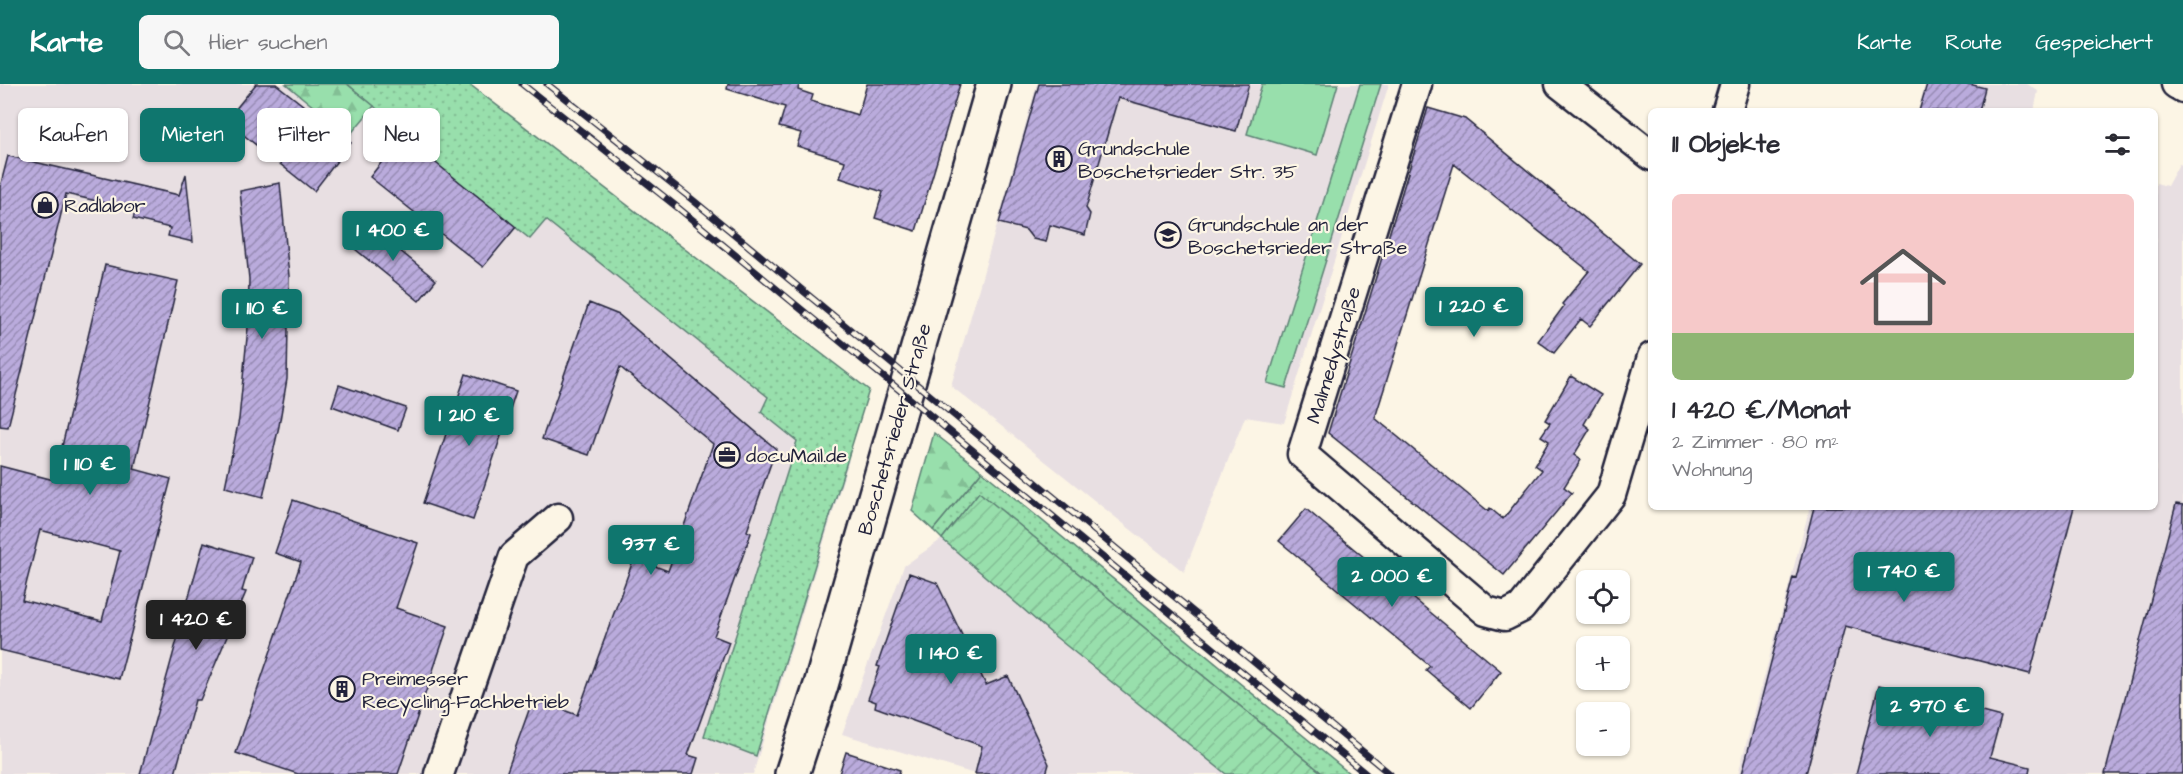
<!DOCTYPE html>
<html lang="de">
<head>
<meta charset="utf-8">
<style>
  :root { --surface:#fff; --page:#f7f7f7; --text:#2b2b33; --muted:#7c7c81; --line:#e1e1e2; --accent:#0f766e }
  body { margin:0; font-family:"Architects Daughter",sans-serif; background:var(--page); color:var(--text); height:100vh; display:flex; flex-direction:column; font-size:22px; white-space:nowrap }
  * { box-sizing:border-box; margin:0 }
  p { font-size:20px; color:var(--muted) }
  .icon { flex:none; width:33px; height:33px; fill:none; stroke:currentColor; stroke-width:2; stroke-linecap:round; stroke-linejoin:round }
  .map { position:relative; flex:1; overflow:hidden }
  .details { position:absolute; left:1648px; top:24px; width:510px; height:402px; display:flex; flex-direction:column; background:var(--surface); border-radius:9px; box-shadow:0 2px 4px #0004 }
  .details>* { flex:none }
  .banner { position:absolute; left:18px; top:24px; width:570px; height:54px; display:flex; gap:12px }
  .tools { position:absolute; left:1576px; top:486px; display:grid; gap:12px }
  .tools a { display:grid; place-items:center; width:54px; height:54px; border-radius:9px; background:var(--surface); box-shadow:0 2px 4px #0004; font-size:30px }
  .price { position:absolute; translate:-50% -51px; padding:0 14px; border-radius:6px; background:var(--accent); color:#fff; font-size:20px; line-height:39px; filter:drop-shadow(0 2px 3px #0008) }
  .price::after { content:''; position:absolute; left:50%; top:36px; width:18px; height:14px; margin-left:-9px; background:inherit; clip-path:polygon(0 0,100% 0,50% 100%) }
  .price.on { background:#222; color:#fff }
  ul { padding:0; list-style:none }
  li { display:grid; align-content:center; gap:12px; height:318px; padding:0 24px }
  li+li { border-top:2px solid var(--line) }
  li span { display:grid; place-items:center; height:186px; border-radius:9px; color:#555 }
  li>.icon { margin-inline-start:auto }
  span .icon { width:108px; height:108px; fill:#fffc; stroke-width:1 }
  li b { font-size:26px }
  h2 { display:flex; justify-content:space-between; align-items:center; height:72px; padding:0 24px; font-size:26px }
  .tag { padding:0 21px; border-radius:9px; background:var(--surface); box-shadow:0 2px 4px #0004; font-size:21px; line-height:54px }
  .tag.on { background:var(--accent); color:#fff }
  header { display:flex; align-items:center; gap:36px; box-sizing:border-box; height:84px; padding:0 30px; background:var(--accent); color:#fff }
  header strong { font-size:28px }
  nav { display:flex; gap:33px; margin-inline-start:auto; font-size:21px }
  .search { width:420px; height:54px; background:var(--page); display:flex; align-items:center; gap:15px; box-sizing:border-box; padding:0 21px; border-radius:9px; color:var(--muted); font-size:22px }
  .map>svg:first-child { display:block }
  .built { fill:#e8dfe2 }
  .grass { fill:url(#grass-dots); stroke:#5d8074; stroke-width:1.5 }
  .forest { fill:url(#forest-firs); stroke:#5d8074; stroke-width:1.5 }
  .garden { fill:url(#garden-furrows); stroke:#5d8074; stroke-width:1.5 }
  .pitch { fill:#98dfac; stroke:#5d8074; stroke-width:1.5 }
  .building { fill:url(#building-hatch); stroke:#22223b; stroke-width:1.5; fill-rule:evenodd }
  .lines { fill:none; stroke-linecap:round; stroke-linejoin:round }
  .street-casing { stroke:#22223b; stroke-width:33 }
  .secondary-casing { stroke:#22223b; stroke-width:38 }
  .street { stroke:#fcf5e5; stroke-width:28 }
  .secondary { stroke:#fcf5e5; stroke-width:33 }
  .rail-casing { stroke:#22223b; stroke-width:7 }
  .rail { stroke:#fcf5e5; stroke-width:4.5; stroke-dasharray:14; stroke-linecap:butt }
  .labels { text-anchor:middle; stroke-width:4.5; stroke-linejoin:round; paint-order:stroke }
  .poi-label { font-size:20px; fill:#22223b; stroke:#fcf5e5; text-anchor:start }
  .street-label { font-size:20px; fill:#22223b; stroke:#fcf5e5 }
</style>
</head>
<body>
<header>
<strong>Karte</strong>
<div class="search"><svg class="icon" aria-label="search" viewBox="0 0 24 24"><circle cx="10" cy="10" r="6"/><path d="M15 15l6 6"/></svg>Hier suchen</div>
<nav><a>Karte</a><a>Route</a><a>Gespeichert</a></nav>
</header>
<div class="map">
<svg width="2183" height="690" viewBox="0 0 2183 690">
  <defs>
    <pattern id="grass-dots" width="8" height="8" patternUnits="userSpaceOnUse" patternTransform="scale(1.5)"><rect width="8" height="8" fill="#98dfac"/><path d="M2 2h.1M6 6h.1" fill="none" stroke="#83bf95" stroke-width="1.8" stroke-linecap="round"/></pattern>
    <pattern id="forest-firs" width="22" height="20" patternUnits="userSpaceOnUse" patternTransform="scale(1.5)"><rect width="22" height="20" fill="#98dfac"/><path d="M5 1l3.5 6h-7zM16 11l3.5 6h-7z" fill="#83bf95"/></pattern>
    <pattern id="garden-furrows" width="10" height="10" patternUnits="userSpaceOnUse" patternTransform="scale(1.5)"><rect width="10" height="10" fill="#98dfac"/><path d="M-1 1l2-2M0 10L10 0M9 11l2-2" fill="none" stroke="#83bf95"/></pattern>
    <pattern id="building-hatch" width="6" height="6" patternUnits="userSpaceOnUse" patternTransform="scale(1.5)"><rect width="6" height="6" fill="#baabdc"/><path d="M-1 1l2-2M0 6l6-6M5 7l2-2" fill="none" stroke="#978bb4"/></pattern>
  </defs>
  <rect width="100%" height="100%" fill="#fcf5e5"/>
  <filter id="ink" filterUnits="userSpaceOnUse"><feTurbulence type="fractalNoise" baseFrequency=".0167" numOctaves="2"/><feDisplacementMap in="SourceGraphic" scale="12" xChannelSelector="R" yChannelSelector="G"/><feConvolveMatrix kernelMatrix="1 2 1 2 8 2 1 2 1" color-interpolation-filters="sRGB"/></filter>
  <g filter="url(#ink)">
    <!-- built -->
    <path class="built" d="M 0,0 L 347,0 L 374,22 L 402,52 L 520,147 L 535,149 L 546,136 L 849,376 L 753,690 L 0,690 Z
      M 1037,0 L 1389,0 L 1284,339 L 1245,333 L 1184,488 L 951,302 Z
      M 1925,0 L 2027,0 L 2038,7 L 2034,27 L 1918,27 Z
      M 2179,80 L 2183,81 L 2183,690 L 1738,690 L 1810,423 L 2156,423 L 2156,99 L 2167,102 Z
      M 942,455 L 1052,550 L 1226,690 L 975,690 L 842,650 L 904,482 Z"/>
    <!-- grass -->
    <path class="grass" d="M 347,0 L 469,0 L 869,306 L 756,672 L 704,652 L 797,357 L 761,328 L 768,313 L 546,136 L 530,155 L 402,52 L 374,22 Z
      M 982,387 L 1350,690 L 1323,690 L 979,409 L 942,455 L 933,446 Z"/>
    <!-- forest -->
    <path class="forest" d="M 286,0 L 347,0 L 374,22 L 349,52 Z
      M 934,349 L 982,387 L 933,446 L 912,427 Z"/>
    <!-- garden -->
    <path class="garden" d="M 979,408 L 1323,690 L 1226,690 L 1052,550 L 942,455 Z"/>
    <!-- pitch -->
    <path class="pitch" d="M 1262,0 L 1338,0 L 1317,71 L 1247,50 Z
      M 1360,0 L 1381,0 L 1286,304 L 1267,299 Z"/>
    <!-- building -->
    <path class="building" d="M 256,0 L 276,0 L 351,59 L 314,107 L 226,37 Z
      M 728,0 L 799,0 L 798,6 L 813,11 L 811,17 L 858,31 L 867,0 L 960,0 L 916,147 L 875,134 L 883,108 L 840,94 L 845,77 L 797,62 L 801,49 L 779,43 L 785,23 L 727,5 Z
      M 1039,0 L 1249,0 L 1236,47 L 1118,14 L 1086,124 L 1090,130 L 1085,151 L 1050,141 L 1046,158 L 1033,155 L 1026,146 L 999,139 Z
      M 1927,0 L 1969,0 L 1985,4 L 1979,27 L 1919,27 Z
      M 1428,24 L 1465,35 L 1640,180 L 1590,242 L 1581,235 L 1554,269 L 1538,257 L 1564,222 L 1562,220 L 1589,187 L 1454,80 L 1375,334 L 1488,427 L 1490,424 L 1503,435 L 1542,386 L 1535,381 L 1549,357 L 1541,352 L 1550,339 L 1545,336 L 1571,292 L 1601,311 L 1584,340 L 1590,345 L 1574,371 L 1581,376 L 1564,403 L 1572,409 L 1504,491 L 1328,349 Z
      M 402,52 L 516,143 L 483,183 L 370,93 Z
      M 8,72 L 179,111 L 186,90 L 193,158 L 168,152 L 170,144 L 133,135 L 136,126 L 66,110 L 8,343 L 0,342 L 0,103 Z
      M 280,99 L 289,192 L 287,295 L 279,342 L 263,413 L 225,403 L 239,335 L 248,243 L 249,195 L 240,107 Z
      M 367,140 L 436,196 L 419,217 L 350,161 Z
      M 105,181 L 178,197 L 134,385 L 171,395 L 119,595 L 0,566 L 0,382 L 54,396 ZM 40,446 L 120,467 L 102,537 L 22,516 Z
      M 589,219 L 619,231 L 776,365 L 747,447 L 751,449 L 714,552 L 729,558 L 688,671 L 698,674 L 693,690 L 506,690 L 533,615 L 577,631 L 634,474 L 668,487 L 713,360 L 620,283 L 589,371 L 542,355 Z
      M 466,290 L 516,307 L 473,436 L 423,419 Z
      M 339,301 L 406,324 L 398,346 L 332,322 Z
      M 293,416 L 418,459 L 396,524 L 448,542 L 398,690 L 298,690 L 236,669 L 301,478 L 275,469 Z
      M 2176,420 L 2183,421 L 2183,690 L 2105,690 Z
      M 1814,423 L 2074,423 L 2030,590 L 1845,542 L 1806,690 L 1742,690 L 1793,493 L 1796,494 Z
      M 1306,425 L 1501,587 L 1471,624 L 1426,586 L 1430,582 L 1279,457 Z
      M 204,458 L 252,473 L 242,507 L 246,508 L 200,616 L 195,616 L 175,690 L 140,690 Z
      M 909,489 L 937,499 L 986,601 L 1008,592 L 1049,680 L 1046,690 L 975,690 L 982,662 L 875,623 L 876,618 L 868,615 L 880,583 L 877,582 Z
      M 1879,601 L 2001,633 L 1990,673 L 2030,683 L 2029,690 L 1856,690 Z
      M 846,668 L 900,686 L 899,690 L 839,690 Z"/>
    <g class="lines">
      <!-- street casing -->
      <g class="street-casing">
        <path id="street" d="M 1417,0 L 1302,370 L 1486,527 L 1505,532 L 1521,524 L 1611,411 L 1652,273
          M 1560,0 L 1652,72
          M 2176,0 L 2183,4
          M 1727,27 L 1735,0
          M 439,690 L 514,472 L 558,434"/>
      </g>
      <!-- secondary casing -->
      <g class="secondary-casing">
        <path id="secondary" d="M 792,690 L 821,601 L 994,0"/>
      </g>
      <!-- street -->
      <use href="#street" class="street"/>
      <!-- secondary -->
      <use href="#secondary" class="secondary"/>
      <!-- rail casing -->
      <g class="rail-casing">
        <path id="rail" d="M 522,0 L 677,123 L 1366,690
          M 547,0 L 694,117 L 1390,690"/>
      </g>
      <!-- rail -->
      <use href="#rail" class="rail"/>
    </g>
  </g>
  <!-- icons -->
  <defs>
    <g id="building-ring" transform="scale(1.35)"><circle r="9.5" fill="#fcf5e5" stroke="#22223b" stroke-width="1.5"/><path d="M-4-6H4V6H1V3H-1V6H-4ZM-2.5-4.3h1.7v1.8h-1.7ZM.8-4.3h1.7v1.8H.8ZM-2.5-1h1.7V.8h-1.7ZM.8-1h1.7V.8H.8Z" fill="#22223b"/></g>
    <g id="shop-ring" transform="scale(1.35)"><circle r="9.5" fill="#fcf5e5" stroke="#22223b" stroke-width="1.5"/><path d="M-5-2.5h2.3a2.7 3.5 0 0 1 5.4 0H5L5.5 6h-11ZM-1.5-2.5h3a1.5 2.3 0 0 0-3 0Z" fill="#22223b"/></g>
    <g id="school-ring" transform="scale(1.35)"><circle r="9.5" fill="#fcf5e5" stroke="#22223b" stroke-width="1.5"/><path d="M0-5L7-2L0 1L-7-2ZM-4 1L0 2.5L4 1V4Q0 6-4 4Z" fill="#22223b"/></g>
    <g id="office-ring" transform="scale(1.35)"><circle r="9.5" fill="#fcf5e5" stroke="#22223b" stroke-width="1.5"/><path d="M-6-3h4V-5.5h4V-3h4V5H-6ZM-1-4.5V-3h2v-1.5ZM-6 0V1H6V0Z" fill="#22223b"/></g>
  </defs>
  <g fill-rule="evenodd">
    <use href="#building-ring" x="1059" y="75"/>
    <use href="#shop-ring" x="45" y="121"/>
    <use href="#school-ring" x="1168" y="151"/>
    <use href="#office-ring" x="727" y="371"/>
    <use href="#building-ring" x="342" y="605"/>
  </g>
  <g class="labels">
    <!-- poi labels -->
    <g class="poi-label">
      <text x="1078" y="71">Grundschule<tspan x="1078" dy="23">Boschetsrieder Str. 35</tspan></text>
      <text x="64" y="128">Radlabor</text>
      <text x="1188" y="147">Grundschule an der<tspan x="1188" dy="23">Boschetsrieder Straße</tspan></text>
      <text x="746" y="378">docuMail.de</text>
      <text x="362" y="601">Preimesser<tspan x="362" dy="23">Recycling-Fachbetrieb</tspan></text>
    </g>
    <!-- street labels -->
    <g class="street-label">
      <text transform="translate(1333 271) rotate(-73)" y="7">Malmedystraße</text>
      <text transform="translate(894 345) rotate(-74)" y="7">Boschetsrieder Straße</text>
    </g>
  </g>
</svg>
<div class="tools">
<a><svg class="icon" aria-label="locate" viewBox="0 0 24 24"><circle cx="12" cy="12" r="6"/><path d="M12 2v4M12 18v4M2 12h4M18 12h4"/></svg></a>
<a>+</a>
<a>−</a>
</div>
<b class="price" style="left:393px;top:178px">1 400 €</b>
<b class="price" style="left:1474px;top:254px">1 220 €</b>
<b class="price" style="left:262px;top:256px">1 110 €</b>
<b class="price" style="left:469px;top:363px">1 210 €</b>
<b class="price" style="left:90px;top:412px">1 110 €</b>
<b class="price" style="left:651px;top:492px">937 €</b>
<b class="price" style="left:1904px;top:519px">1 740 €</b>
<b class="price" style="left:1392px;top:524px">2 000 €</b>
<b class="price on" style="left:196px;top:567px">1 420 €</b>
<b class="price" style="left:951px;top:601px">1 140 €</b>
<b class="price" style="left:1930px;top:654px">2 970 €</b>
<div class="banner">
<a class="tag">Kaufen</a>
<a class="tag on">Mieten</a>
<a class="tag">Filter</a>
<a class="tag">Neu</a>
</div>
<section class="details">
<h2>11 Objekte<svg class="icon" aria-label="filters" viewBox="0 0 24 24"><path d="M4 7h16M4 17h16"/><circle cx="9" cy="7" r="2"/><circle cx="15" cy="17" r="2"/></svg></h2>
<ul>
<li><span style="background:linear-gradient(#f6c9c9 75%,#8fb573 0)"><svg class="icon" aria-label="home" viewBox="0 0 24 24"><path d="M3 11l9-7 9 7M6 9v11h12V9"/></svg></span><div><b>1 420 €/Monat</b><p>2 Zimmer · 80 m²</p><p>Wohnung</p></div></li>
</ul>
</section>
</div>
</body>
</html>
